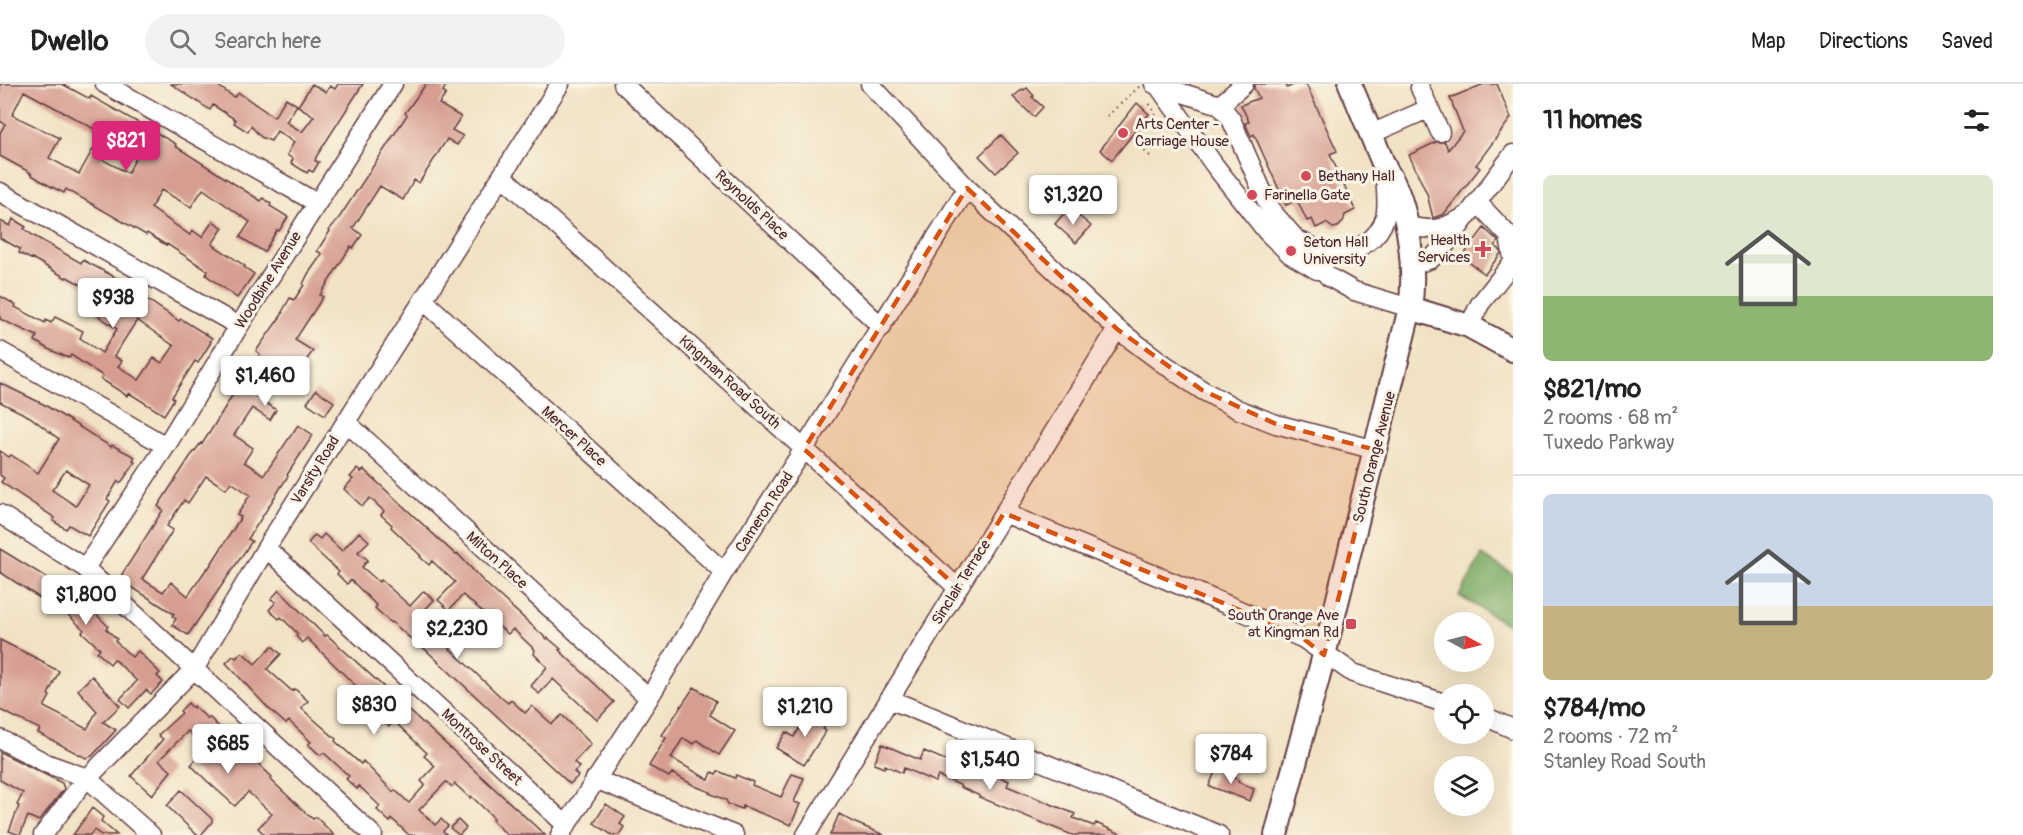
<!DOCTYPE html>
<html lang="en">
<head>
<meta charset="utf-8">
<style>
  :root { --surface:#fff; --page:#f2f2f2; --text:#222; --muted:#767676; --line:#e0e0e0; --accent:#db2777 }
  body { margin:0; font-family:Pangolin,sans-serif; background:var(--page); color:var(--text); height:100vh; display:flex; flex-direction:column; font-size:22px; white-space:nowrap }
  * { box-sizing:border-box; margin:0 }
  p { font-size:20px; color:var(--muted) }
  .icon { flex:none; width:33px; height:33px; fill:none; stroke:currentColor; stroke-width:2; stroke-linecap:round; stroke-linejoin:round }
  .map { position:relative; flex:1; overflow:hidden }
  .drawer { display:flex; flex-direction:column; background:var(--surface); width:510px }
  .drawer>* { flex:none }
  .needle { width:39px; rotate:97deg }
  .controls { position:absolute; left:1434px; top:528px; display:grid; gap:12px }
  .controls a { display:grid; place-items:center; width:60px; height:60px; border-radius:50%; background:var(--surface); box-shadow:0 6px 24px #0002; font-size:30px }
  .price { position:absolute; translate:-50% -51px; padding:0 14px; border-radius:6px; background:#fff; color:#222; font-size:20px; line-height:39px; filter:drop-shadow(0 2px 3px #0008) }
  .price::after { content:''; position:absolute; left:50%; top:36px; width:18px; height:14px; margin-left:-9px; background:inherit; clip-path:polygon(0 0,100% 0,50% 100%) }
  .price.active { background:var(--accent); color:#fff }
  ul { padding:0; list-style:none }
  li { display:grid; align-content:center; gap:12px; height:318px; padding:0 30px }
  li+li { border-top:2px solid var(--line) }
  li span { display:grid; place-items:center; height:186px; border-radius:9px; color:#555 }
  li>.icon { margin-inline-start:auto }
  span .icon { width:108px; height:108px; fill:#fffc; stroke-width:1 }
  li b { font-size:26px }
  h2 { display:flex; justify-content:space-between; align-items:center; height:72px; padding:0 30px; font-size:26px }
  header { display:flex; align-items:center; gap:36px; box-sizing:border-box; height:84px; padding:0 30px; background:var(--surface); border-bottom:2px solid var(--line) }
  header strong { font-size:28px }
  nav { display:flex; gap:33px; margin-inline-start:auto; font-size:21px }
  .search { width:420px; height:54px; background:var(--page); display:flex; align-items:center; gap:15px; box-sizing:border-box; padding:0 21px; border-radius:33px; color:var(--muted); font-size:22px }
  main { display:flex; flex:1; min-height:0 }
  .map>svg:first-child { display:block }
  .forest { fill:#7eac66; stroke:#646648; stroke-width:1.5 }
  .building { fill:#d69d91; fill-rule:evenodd }
  .lines { fill:none; stroke-linecap:round; stroke-linejoin:round }
  .minor-casing { stroke:#633c42; stroke-width:21 }
  .major-casing { stroke:#633c42; stroke-width:26 }
  .path { stroke:#633c42; stroke-width:2; stroke-dasharray:1.5 4.5; stroke-linecap:butt }
  .minor { stroke:#fff; stroke-width:18 }
  .major { stroke:#fff; stroke-width:22 }
  .marked { fill:#d8530f; fill-opacity:0.2; stroke:#d8530f; stroke-width:4.5; stroke-dasharray:12 8; stroke-linejoin:round }
  .poi-dot { fill:#d1495b; stroke:#fcf5e5; stroke-width:2 }
  .labels { text-anchor:middle; stroke-width:6; stroke-linejoin:round; paint-order:stroke }
  .poi-label { font-size:15px; fill:#4a1f2b; stroke:#fcf5e5; text-anchor:start }
  .street-label { font-size:15px; fill:#4a1f2b; stroke:#fcf5e5 }
</style>
</head>
<body>
<header>
<strong>Dwello</strong>
<div class="search"><svg class="icon" aria-label="search" viewBox="0 0 24 24"><circle cx="10" cy="10" r="6"/><path d="M15 15l6 6"/></svg>Search here</div>
<nav><a>Map</a><a>Directions</a><a>Saved</a></nav>
</header>
<main>
<div class="map">
<svg width="1513" height="751" viewBox="0 0 1513 751">
  <rect width="100%" height="100%" fill="#fcf5e5"/>
  <filter id="ink" filterUnits="userSpaceOnUse"><feTurbulence type="fractalNoise" baseFrequency=".0167" numOctaves="2"/><feDisplacementMap in="SourceGraphic" scale="12" xChannelSelector="R" yChannelSelector="G"/><feConvolveMatrix kernelMatrix="1 2 1 2 8 2 1 2 1" color-interpolation-filters="sRGB"/></filter>
  <filter id="wash" filterUnits="userSpaceOnUse"><feTurbulence type="fractalNoise" baseFrequency=".008" numOctaves="4" result="noise"/><feDisplacementMap in="SourceGraphic" scale="24" xChannelSelector="R" yChannelSelector="G"/><feGaussianBlur stdDeviation="1.35" result="paint"/><feColorMatrix in="noise" values="0 0 0 0 0 0 0 0 0 0 0 0 0 0 0 0 0 1.4 0 .05"/><feComposite in="paint" operator="in"/></filter>
  <g filter="url(#wash)">
    <rect width="100%" height="100%" fill="#f1e2c4"/>
    <!-- forest -->
    <path class="forest" d="M 1482,471 L 1513,490 L 1513,544 L 1459,512 Z"/>
    <g id="blocks">
      <!-- building -->
      <path class="building" d="M 0,0 L 62,0 L 90,15 L 91,12 L 176,60 L 175,62 L 261,117 L 263,114 L 271,120 L 270,122 L 288,133 L 279,147 L 277,146 L 264,168 L 240,153 L 250,138 L 203,105 L 191,123 L 161,106 L 151,124 L 190,151 L 192,146 L 202,153 L 213,137 L 223,144 L 212,160 L 245,182 L 244,183 L 254,190 L 237,214 L 206,191 L 208,187 L 167,160 L 166,161 L 147,149 L 146,151 L 66,105 L 64,109 L 50,102 L 30,90 L 31,89 L 0,72 L 0,49 L 5,40 L 0,37 ZM 24,7 L 102,49 L 79,90 L 49,74 L 60,54 L 12,31 ZM 113,54 L 139,68 L 128,89 L 101,75 Z
        M 171,0 L 215,0 L 234,13 L 239,9 L 274,33 L 286,14 L 297,21 L 286,38 L 302,48 L 314,32 L 298,22 L 312,0 L 326,8 L 330,2 L 335,5 L 338,0 L 363,0 L 316,73 L 315,77 L 319,78 L 313,88 L 309,86 L 307,89 L 291,79 L 293,75 L 287,71 L 294,58 L 277,47 L 271,57 L 261,53 L 251,42 L 248,48 L 234,39 L 236,36 L 213,21 L 210,26 Z
        M 426,0 L 447,0 L 443,7 L 446,10 L 439,20 L 461,33 L 452,46 L 463,52 L 457,61 L 447,55 L 419,99 L 414,96 L 403,116 L 380,102 L 353,144 L 362,151 L 353,164 L 351,162 L 320,211 L 323,213 L 295,256 L 313,267 L 292,296 L 272,282 L 258,302 L 261,304 L 256,312 L 276,326 L 270,336 L 252,324 L 234,351 L 253,364 L 244,378 L 264,391 L 298,341 L 313,351 L 287,391 L 288,392 L 248,455 L 252,457 L 188,551 L 172,541 L 176,535 L 172,532 L 174,530 L 119,495 L 163,426 L 158,422 L 190,373 L 201,359 L 202,360 L 213,343 L 235,307 L 231,305 L 240,291 L 244,294 L 260,270 L 256,267 L 283,229 L 282,228 L 290,214 L 294,216 L 304,201 L 303,200 L 308,190 L 322,170 L 317,167 L 330,147 L 329,146 L 339,134 L 407,31 L 405,29 ZM 206,392 L 226,405 L 231,398 L 250,411 L 237,431 L 241,433 L 208,485 L 207,484 L 188,512 L 171,498 L 163,508 L 142,495 L 173,446 L 167,442 L 184,416 L 188,419 Z
        M 1255,0 L 1285,0 L 1287,4 L 1295,0 L 1306,0 L 1337,67 L 1330,70 L 1355,126 L 1345,131 L 1343,138 L 1338,143 L 1333,144 L 1326,139 L 1316,144 L 1312,135 L 1307,137 L 1297,116 L 1286,121 L 1254,50 L 1251,52 L 1245,39 L 1249,38 L 1241,21 L 1259,14 L 1254,4 Z
        M 1484,0 L 1497,0 L 1511,34 L 1476,81 L 1480,84 L 1444,130 L 1433,134 L 1427,110 L 1409,71 L 1436,58 L 1445,58 L 1448,66 L 1463,47 L 1450,14 Z
        M 1027,4 L 1034,12 L 1032,13 L 1043,23 L 1034,33 L 1013,13 L 1023,5 L 1024,6 Z
        M 1137,19 L 1149,30 L 1112,76 L 1100,66 Z
        M 1001,51 L 1018,69 L 996,89 L 979,72 Z
        M 1066,127 L 1070,130 L 1073,127 L 1091,142 L 1076,159 L 1055,140 Z
        M 13,135 L 26,143 L 24,145 L 34,152 L 81,179 L 83,176 L 113,192 L 179,237 L 181,235 L 212,254 L 210,257 L 211,258 L 198,279 L 195,277 L 172,313 L 174,315 L 164,331 L 129,309 L 127,312 L 101,295 L 103,292 L 71,271 L 69,274 L 48,265 L 35,257 L 37,252 L 0,235 L 0,212 L 16,221 L 15,223 L 45,239 L 46,236 L 51,239 L 55,233 L 83,247 L 80,254 L 102,269 L 117,245 L 96,230 L 105,216 L 98,212 L 99,210 L 67,193 L 66,194 L 32,174 L 31,175 L 19,169 L 20,165 L 0,154 L 0,137 L 10,142 ZM 137,236 L 174,262 L 162,279 L 154,274 L 139,296 L 118,282 L 122,277 L 114,272 Z
        M 1484,144 L 1498,157 L 1495,162 L 1500,166 L 1501,169 L 1485,190 L 1462,173 Z
        M 0,299 L 45,321 L 111,363 L 112,361 L 135,373 L 133,377 L 135,378 L 123,396 L 120,399 L 118,397 L 107,415 L 110,417 L 88,452 L 69,441 L 66,445 L 53,437 L 55,434 L 1,398 L 4,394 L 0,391 L 0,367 L 9,373 L 11,371 L 38,389 L 59,355 L 30,333 L 0,318 ZM 66,386 L 89,401 L 76,422 L 52,406 Z
        M 316,306 L 334,318 L 325,331 L 307,319 Z
        M 357,385 L 361,388 L 364,386 L 456,471 L 458,470 L 484,498 L 547,555 L 548,554 L 561,565 L 559,566 L 614,618 L 597,636 L 553,595 L 539,610 L 531,602 L 547,583 L 534,570 L 535,566 L 513,545 L 508,550 L 463,511 L 449,526 L 438,516 L 455,498 L 432,477 L 429,481 L 420,473 L 421,472 L 391,443 L 392,441 L 381,431 L 384,427 L 370,414 L 362,422 L 344,405 L 353,395 L 350,393 Z
        M 359,448 L 369,457 L 358,468 L 368,476 L 362,483 L 379,498 L 381,496 L 410,522 L 424,507 L 434,516 L 418,533 L 437,551 L 440,547 L 442,550 L 456,535 L 465,544 L 448,563 L 503,615 L 508,619 L 511,616 L 525,629 L 532,622 L 552,640 L 562,631 L 591,660 L 574,678 L 579,683 L 574,688 L 578,692 L 570,700 L 415,556 L 410,554 L 392,538 L 391,539 L 375,524 L 377,522 L 351,496 L 347,500 L 337,490 L 339,488 L 308,459 L 315,451 L 320,455 L 324,450 L 342,467 Z
        M 0,465 L 46,493 L 83,523 L 86,520 L 108,542 L 106,545 L 117,555 L 115,557 L 132,573 L 138,567 L 160,589 L 157,592 L 163,598 L 151,610 L 146,606 L 129,624 L 120,615 L 137,597 L 114,575 L 110,580 L 97,568 L 100,565 L 82,548 L 84,546 L 57,520 L 56,521 L 51,518 L 49,520 L 0,488 Z
        M 279,506 L 325,552 L 327,551 L 545,751 L 507,751 L 492,736 L 494,734 L 471,712 L 470,714 L 455,700 L 452,703 L 446,698 L 419,726 L 435,741 L 441,735 L 448,742 L 443,747 L 447,751 L 409,751 L 392,735 L 390,738 L 377,726 L 380,722 L 359,702 L 357,705 L 346,695 L 349,692 L 324,669 L 320,671 L 308,660 L 311,658 L 289,637 L 286,640 L 268,624 L 226,579 L 233,572 L 236,574 L 242,568 L 255,580 L 272,562 L 281,570 L 267,585 L 292,607 L 295,605 L 308,617 L 301,624 L 336,655 L 335,657 L 361,680 L 363,677 L 393,708 L 395,706 L 409,719 L 425,701 L 421,697 L 435,682 L 424,672 L 427,669 L 394,637 L 389,643 L 367,623 L 365,625 L 358,618 L 365,611 L 307,554 L 302,559 L 296,552 L 298,550 L 281,533 L 279,535 L 269,526 L 276,518 L 271,515 Z
        M 0,556 L 44,578 L 43,579 L 59,587 L 48,611 L 50,612 L 44,623 L 87,645 L 97,627 L 78,606 L 92,592 L 120,622 L 103,638 L 116,646 L 92,672 L 86,674 L 38,649 L 40,645 L 0,626 Z
        M 694,603 L 716,617 L 710,631 L 735,647 L 719,671 L 697,656 L 694,660 L 683,654 L 671,674 L 709,696 L 712,688 L 716,690 L 718,687 L 735,694 L 736,691 L 753,698 L 752,701 L 781,713 L 792,690 L 804,694 L 794,718 L 800,720 L 791,741 L 743,722 L 742,725 L 728,720 L 726,716 L 709,709 L 710,708 L 695,702 L 672,689 L 669,693 L 649,682 L 666,654 L 662,651 Z
        M 188,619 L 193,624 L 194,622 L 208,635 L 209,633 L 221,645 L 219,647 L 243,670 L 245,667 L 272,693 L 270,695 L 307,730 L 313,735 L 316,733 L 334,751 L 265,751 L 258,744 L 272,730 L 248,708 L 235,722 L 207,697 L 191,681 L 206,665 L 188,647 L 159,676 L 171,687 L 152,711 L 131,692 L 163,655 L 158,651 L 182,629 L 180,627 Z
        M 813,624 L 830,636 L 823,645 L 826,647 L 804,681 L 776,664 L 786,648 L 794,653 Z
        M 882,660 L 920,676 L 924,667 L 992,696 L 995,691 L 1009,697 L 1007,702 L 1075,730 L 1073,734 L 1094,742 L 1096,739 L 1123,751 L 1072,751 L 979,713 L 980,712 L 960,703 L 960,701 L 938,692 L 935,698 L 904,684 L 902,689 L 885,681 L 884,684 L 874,680 Z
        M 0,668 L 62,699 L 64,705 L 39,737 L 28,732 L 20,751 L 9,747 L 19,722 L 17,721 L 23,709 L 0,696 Z
        M 1216,686 L 1223,688 L 1224,686 L 1234,690 L 1233,693 L 1239,696 L 1238,698 L 1254,705 L 1250,717 L 1209,702 Z
        M 181,706 L 212,735 L 212,738 L 201,751 L 197,751 L 167,722 Z
        M 606,720 L 625,733 L 620,740 L 624,743 L 619,751 L 612,751 L 594,739 Z
        M 92,724 L 103,733 L 101,737 L 117,751 L 101,751 L 94,746 L 90,751 L 73,751 Z
        M 839,730 L 853,738 L 884,751 L 830,751 Z
        M 458,736 L 466,744 L 459,751 L 450,744 Z"/>
    </g>
  </g>
  <g filter="url(#ink)">
    <use href="#blocks" fill-opacity="0" stroke="#633c42" stroke-width="1.5"/>
    <g class="lines">
      <!-- minor casing -->
      <g class="minor-casing">
        <path id="minor" d="M 105,0 L 317,119
          M 623,0 L 882,243
          M 870,0 L 967,104 L 1117,245 L 1161,278 L 1202,306 L 1237,325 L 1276,340 L 1376,366
          M 1154,0 L 1220,21 L 1231,35 L 1267,118 L 1275,131 L 1329,193 L 1354,207 L 1410,224
          M 1159,3 L 1215,82 L 1267,148 L 1290,170 L 1317,186
          M 1420,4 L 1440,48
          M 1220,21 L 1244,0
          M 1371,50 L 1430,24
          M 502,92 L 958,504
          M 0,108 L 239,242
          M 1477,118 L 1509,152 L 1513,175
          M 1406,142 C 1435,147 1439,147 1464,133
          M 1302,158 C 1312,163 1326,170 1338,169 C 1358,168 1379,154 1385,134 C 1389,118 1384,102 1386,86
          M 1413,181 L 1431,175 L 1447,159 L 1513,70
          M 423,216 L 724,488
          M 1469,242 L 1480,220 L 1513,178
          M 0,267 L 166,362
          M 346,338 L 649,614
          M 1004,429 L 1228,521 L 1304,555 L 1353,589 L 1444,619
          M 0,430 L 85,484 L 373,751
          M 266,464 L 566,741
          M 85,484 L 166,362 L 239,242 L 393,0
          M 889,615 L 1219,751
          M 1484,632 L 1513,645
          M 0,655 L 48,680 L 87,694 L 151,751
          M 595,695 L 734,751
          M 43,751 L 81,701 L 195,584 L 266,464 L 560,0
          M 560,751 L 649,614 L 724,488 L 804,365 L 967,104
          M 806,751 L 1117,245"/>
      </g>
      <!-- major casing -->
      <g class="major-casing">
        <path id="major" d="M 1410,224 L 1469,242 L 1513,266
          M 1276,751 L 1324,571 L 1410,224 C 1416,187 1409,118 1386,86 L 1350,0"/>
      </g>
      <!-- path -->
      <path class="path" d="M 1107,32 L 1140,2
        M 1150,72 L 1135,58 L 1156,30 L 1149,19 L 1150,17"/>
      <!-- minor -->
      <use href="#minor" class="minor"/>
      <!-- major -->
      <use href="#major" class="major"/>
    </g>
  </g>
  <!-- marked area -->
  <path class="marked" d="M 967,104 L 1117,245 L 1202,306 L 1276,340 L 1376,366 L 1324,571 L 1304,555 L 1228,521 L 1004,429 L 958,504 L 804,365 Z"/>
  <!-- markers -->
  <g class="poi-dot">
    <circle cx="1123" cy="49" r="6"/>
    <circle cx="1306" cy="92" r="6"/>
    <circle cx="1252" cy="111" r="6"/>
    <path d="M1480 156h6v6h6v6h-6v6h-6v-6h-6v-6h6z"/>
    <circle cx="1291" cy="167" r="6"/>
    <rect x="1345" y="534" width="12" height="12" rx="3"/>
  </g>
  <g class="labels">
    <!-- poi labels -->
    <g class="poi-label">
      <text x="1135" y="45">Arts Center -<tspan x="1135" dy="17">Carriage House</tspan></text>
      <text x="1318" y="97">Bethany Hall</text>
      <text x="1264" y="116">Farinella Gate</text>
      <text x="1470" y="161" text-anchor="end">Health<tspan x="1470" dy="17">Services</tspan></text>
      <text x="1303" y="163">Seton Hall<tspan x="1303" dy="17">University</tspan></text>
      <text x="1339" y="536" text-anchor="end">South Orange Ave<tspan x="1339" dy="17">at Kingman Rd</tspan></text>
    </g>
    <!-- street labels -->
    <g class="street-label">
      <text transform="translate(752 121) rotate(43)" y="5">Reynolds Place</text>
      <text transform="translate(268 196) rotate(-58)" y="5">Woodbine Avenue</text>
      <text transform="translate(730 298) rotate(42)" y="5">Kingman Road South</text>
      <text transform="translate(574 352) rotate(42)" y="5">Mercer Place</text>
      <text transform="translate(1374 373) rotate(-76)" y="5">South Orange Avenue</text>
      <text transform="translate(315 386) rotate(-58)" y="5">Varsity Road</text>
      <text transform="translate(764 428) rotate(-57)" y="5">Cameron Road</text>
      <text transform="translate(497 476) rotate(42)" y="5">Milton Place</text>
      <text transform="translate(961 498) rotate(-58)" y="5">Sinclair Terrace</text>
      <text transform="translate(482 663) rotate(43)" y="5">Montrose Street</text>
    </g>
  </g>
</svg>
<div class="controls">
<a><svg class="needle" viewBox="-14 -14 28 28"><path d="M0-13l5 13h-10z" fill="#e53935"/><path d="M0 13l5-13h-10z" fill="#767676"/></svg></a>
<a><svg class="icon" aria-label="locate" viewBox="0 0 24 24"><circle cx="12" cy="12" r="6"/><path d="M12 2v4M12 18v4M2 12h4M18 12h4"/></svg></a>
<a><svg class="icon" aria-label="layers" viewBox="0 0 24 24"><path d="M12 4l9 5-9 5-9-5zM3 14l9 5 9-5"/></svg></a>
</div>
<b class="price active" style="left:126px;top:88px">$821</b>
<b class="price" style="left:1073px;top:142px">$1,320</b>
<b class="price" style="left:113px;top:245px">$938</b>
<b class="price" style="left:265px;top:323px">$1,460</b>
<b class="price" style="left:86px;top:542px">$1,800</b>
<b class="price" style="left:457px;top:576px">$2,230</b>
<b class="price" style="left:374px;top:652px">$830</b>
<b class="price" style="left:805px;top:654px">$1,210</b>
<b class="price" style="left:228px;top:691px">$685</b>
<b class="price" style="left:1231px;top:701px">$784</b>
<b class="price" style="left:990px;top:707px">$1,540</b>
</div>
<section class="drawer">
<h2>11 homes<svg class="icon" aria-label="filters" viewBox="0 0 24 24"><path d="M4 7h16M4 17h16"/><circle cx="9" cy="7" r="2"/><circle cx="15" cy="17" r="2"/></svg></h2>
<ul>
<li><span style="background:linear-gradient(#dfe7d0 65%,#8fb573 0)"><svg class="icon" aria-label="home" viewBox="0 0 24 24"><path d="M3 11l9-7 9 7M6 9v11h12V9"/></svg></span><div><b>$821/mo</b><p>2 rooms · 68 m²</p><p>Tuxedo Parkway</p></div></li>
<li><span style="background:linear-gradient(#c9d6e8 60%,#c2b280 0)"><svg class="icon" aria-label="home" viewBox="0 0 24 24"><path d="M3 11l9-7 9 7M6 9v11h12V9"/></svg></span><div><b>$784/mo</b><p>2 rooms · 72 m²</p><p>Stanley Road South</p></div></li>
</ul>
</section>
</main>
</body>
</html>
